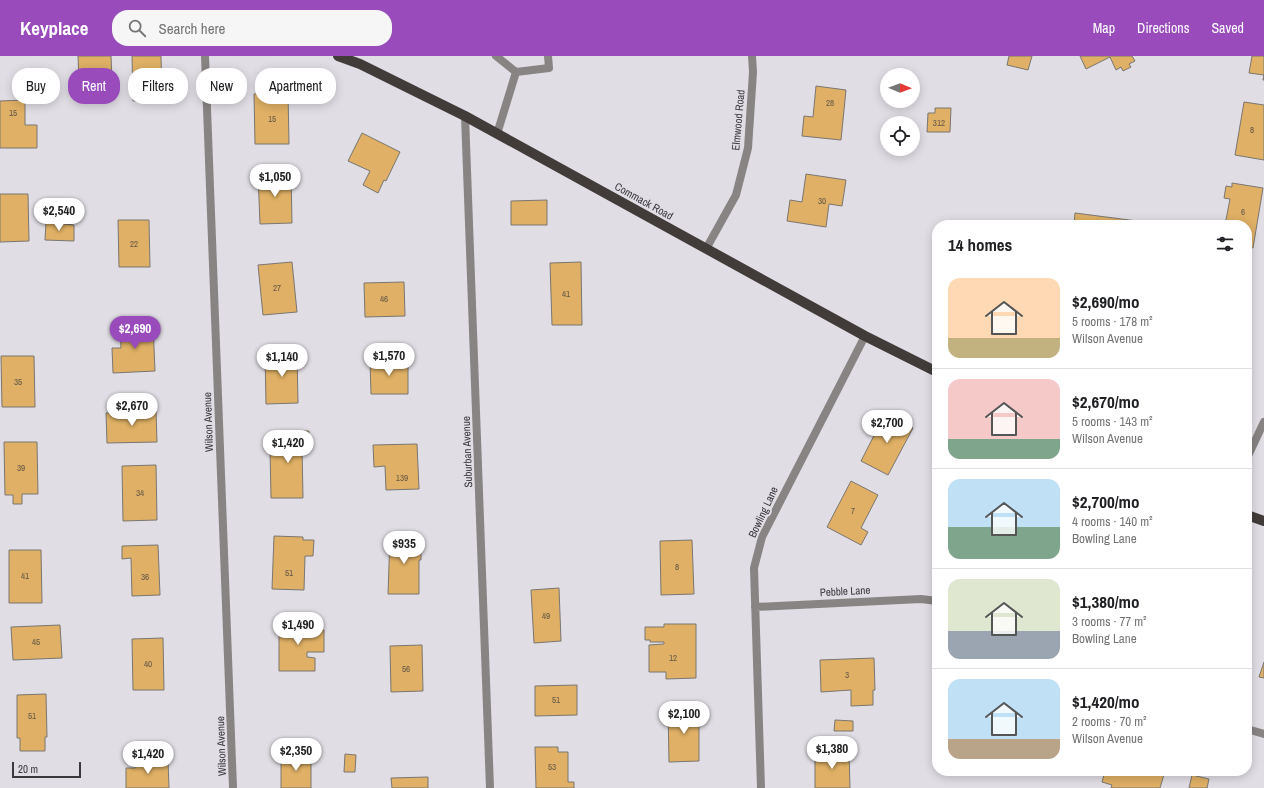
<!DOCTYPE html>
<html lang="en">
<head>
<meta charset="utf-8">
<style>
  :root { --surface:#fff; --page:#f6f6f6; --text:#202124; --muted:#757577; --line:#e0e0e0; --accent:#994bbc }
  body { margin:0; font-family:"Archivo Narrow",sans-serif; background:var(--page); color:var(--text); height:100vh; display:flex; flex-direction:column; font-size:15px; white-space:nowrap }
  * { box-sizing:border-box; margin:0 }
  p { font-size:13px; color:var(--muted) }
  .icon { flex:none; width:22px; height:22px; fill:none; stroke:currentColor; stroke-width:2; stroke-linecap:round; stroke-linejoin:round }
  .map { position:relative; flex:1; overflow:hidden }
  .details { position:absolute; left:932px; top:164px; width:320px; height:556px; display:flex; flex-direction:column; background:var(--surface); border-radius:16px; box-shadow:0 2px 10px #0003 }
  .details>* { flex:none }
  .guide { position:absolute; left:12px; top:12px; width:380px; height:36px; display:flex; gap:8px }
  .needle { width:26px; rotate:91deg }
  .buttons { position:absolute; left:880px; top:12px; display:grid; gap:8px }
  .buttons a { display:grid; place-items:center; width:40px; height:40px; border-radius:50%; background:var(--surface); box-shadow:0 2px 10px #0003; font-size:20px }
  .scale { position:absolute; left:12px; bottom:10px; width:69px; box-sizing:border-box; padding-left:4px; border:2px solid #3a393c; border-top:0; font-size:11px; line-height:14px; white-space:nowrap; color:#3a393c; -webkit-text-stroke:3px #e0dde4; paint-order:stroke }
  .price { position:absolute; translate:-50% -34px; padding:0 9px; border-radius:14px; background:#fff; color:#222; font-size:13px; line-height:26px; filter:drop-shadow(0 1px 2px #0008) }
  .price::after { content:''; position:absolute; left:50%; top:24px; width:12px; height:9px; margin-left:-6px; background:inherit; clip-path:polygon(0 0,100% 0,50% 100%) }
  .price.active { background:var(--accent); color:#fff }
  ul { padding:0; list-style:none }
  li { display:flex; align-items:center; gap:12px; height:100px; padding:0 16px }
  li+li { border-top:1px solid var(--line) }
  li span { display:grid; place-items:center; flex:none; width:112px; height:80px; border-radius:12px; color:#555 }
  li>.icon { margin-inline-start:auto }
  span .icon { width:48px; height:48px; fill:#fffc; stroke-width:1 }
  li b { font-size:17px }
  h2 { display:flex; justify-content:space-between; align-items:center; height:48px; padding:0 16px; font-size:17px }
  .chip { padding:0 14px; border-radius:16px; background:var(--surface); box-shadow:0 2px 10px #0003; font-size:14px; line-height:36px }
  .chip.active { background:var(--accent); color:#fff }
  header { display:flex; align-items:center; gap:24px; box-sizing:border-box; height:56px; padding:0 20px; background:var(--accent); color:#fff }
  header strong { font-size:19px }
  nav { display:flex; gap:22px; margin-inline-start:auto; font-size:14px }
  .search { width:280px; height:36px; background:var(--page); display:flex; align-items:center; gap:10px; box-sizing:border-box; padding:0 14px; border-radius:16px; color:var(--muted); font-size:15px }
  .map>svg:first-child { display:block }
  .building { fill:#dfb065; stroke:#7a7671 }
  .lines { fill:none; stroke-linecap:round; stroke-linejoin:round }
  .service { stroke:#878483; stroke-width:8 }
  .minor { stroke:#878483; stroke-width:8 }
  .primary { stroke:#413c3a; stroke-width:10 }
  .labels { text-anchor:middle; stroke-width:4; stroke-linejoin:round; paint-order:stroke }
  .number-label { font-size:9px; fill:#635746 }
  .street-label { font-size:11px; fill:#3a393c; stroke:#e0dde4 }
</style>
</head>
<body>
<header>
<strong>Keyplace</strong>
<div class="search"><svg class="icon" aria-label="search" viewBox="0 0 24 24"><circle cx="10" cy="10" r="6"/><path d="M15 15l6 6"/></svg>Search here</div>
<nav><a>Map</a><a>Directions</a><a>Saved</a></nav>
</header>
<div class="map">
<svg width="1264" height="732" viewBox="0 0 1264 732">
  <rect width="100%" height="100%" fill="#e0dde4"/>
  <!-- building -->
  <path class="building" d="M 78,0 L 111,0 L 112,24 L 79,25 Z
    M 132,0 L 161,0 L 162,44 L 133,45 Z
    M 1009,0 L 1032,0 L 1028,14 L 1007,9 Z
    M 1080,0 L 1132,0 L 1135,5 L 1129,8 L 1131,11 L 1123,15 L 1121,11 L 1116,14 L 1110,1 L 1086,13 Z
    M 1252,0 L 1264,0 L 1264,24 L 1263,24 L 1264,19 L 1249,17 Z
    M 816,30 L 846,34 L 841,84 L 802,80 L 804,60 L 813,61 Z
    M 288,37 L 289,88 L 255,88 L 254,38 Z
    M 25,44 L 25,69 L 37,69 L 37,92 L 0,92 L 0,45 Z
    M 1244,46 L 1264,49 L 1264,104 L 1235,99 Z
    M 935,52 L 951,52 L 950,76 L 927,76 L 928,57 L 935,57 Z
    M 362,77 L 400,96 L 386,125 L 384,124 L 378,137 L 363,129 L 370,115 L 348,105 Z
    M 291,117 L 292,167 L 260,168 L 258,118 Z
    M 806,118 L 846,124 L 842,150 L 829,148 L 826,171 L 787,165 L 790,144 L 802,146 Z
    M 1232,127 L 1263,132 L 1253,192 L 1247,191 L 1247,169 L 1225,169 L 1230,143 L 1224,142 L 1226,130 L 1232,131 Z
    M 0,138 L 28,138 L 29,185 L 0,186 Z
    M 547,144 L 547,169 L 511,169 L 511,145 Z
    M 1075,157 L 1137,165 L 1136,167 L 1145,169 L 1074,169 Z
    M 118,164 L 149,164 L 150,211 L 119,211 Z
    M 46,166 L 74,169 L 74,185 L 45,184 Z
    M 292,206 L 297,256 L 263,259 L 258,209 Z
    M 581,206 L 582,269 L 552,269 L 550,207 Z
    M 404,226 L 405,260 L 365,261 L 364,227 Z
    M 153,268 L 155,315 L 113,317 L 112,292 L 121,292 L 120,270 Z
    M 297,297 L 298,347 L 266,348 L 265,298 Z
    M 1,300 L 34,300 L 35,351 L 2,351 Z
    M 370,305 L 408,305 L 408,338 L 371,338 Z
    M 156,355 L 157,386 L 107,387 L 106,357 Z
    M 885,358 L 913,372 L 888,419 L 861,405 Z
    M 275,375 L 309,375 L 309,392 L 302,392 L 303,442 L 271,442 L 270,393 L 276,393 Z
    M 4,386 L 37,386 L 38,438 L 22,438 L 22,448 L 13,448 L 13,439 L 5,439 Z
    M 417,388 L 419,433 L 386,434 L 385,410 L 374,411 L 373,389 Z
    M 156,409 L 157,464 L 123,465 L 122,410 Z
    M 851,425 L 878,439 L 861,472 L 868,476 L 861,489 L 827,471 Z
    M 274,480 L 303,481 L 303,484 L 314,484 L 313,500 L 305,500 L 304,534 L 272,533 Z
    M 390,480 L 418,480 L 418,493 L 421,493 L 421,504 L 419,504 L 419,538 L 388,538 Z
    M 692,484 L 694,538 L 661,539 L 660,485 Z
    M 158,489 L 160,539 L 132,540 L 131,502 L 122,503 L 122,490 Z
    M 9,494 L 41,494 L 42,547 L 9,547 Z
    M 559,532 L 561,585 L 534,587 L 531,534 Z
    M 279,564 L 306,564 L 306,577 L 318,578 L 318,574 L 324,574 L 324,596 L 307,596 L 307,601 L 315,602 L 315,615 L 279,615 Z
    M 664,568 L 696,568 L 696,622 L 666,623 L 666,616 L 649,616 L 649,589 L 664,588 L 664,586 L 650,586 L 650,584 L 645,584 L 645,571 L 664,571 Z
    M 60,569 L 62,602 L 13,604 L 11,571 Z
    M 163,582 L 164,634 L 133,634 L 132,583 Z
    M 422,589 L 423,635 L 391,636 L 390,590 Z
    M 874,602 L 875,634 L 873,634 L 873,649 L 851,650 L 851,634 L 821,636 L 820,604 Z
    M 1264,606 L 1264,622 L 1259,621 Z
    M 577,629 L 577,659 L 535,660 L 535,630 Z
    M 46,638 L 47,681 L 45,681 L 45,695 L 20,695 L 20,682 L 17,682 L 17,639 Z
    M 668,652 L 699,652 L 699,705 L 669,706 Z
    M 835,664 L 853,665 L 853,675 L 834,675 Z
    M 535,691 L 558,691 L 558,696 L 568,696 L 568,726 L 574,726 L 574,732 L 536,732 Z
    M 849,696 L 850,732 L 815,732 L 815,697 Z
    M 345,698 L 356,699 L 355,716 L 344,716 Z
    M 281,701 L 311,701 L 311,732 L 281,732 Z
    M 168,704 L 169,732 L 126,732 L 126,712 L 135,712 L 135,705 Z
    M 1105,715 L 1165,715 L 1160,732 L 1111,732 L 1112,729 L 1102,726 Z
    M 1192,719 L 1209,723 L 1207,732 L 1189,732 Z
    M 428,721 L 428,732 L 392,732 L 391,722 Z"/>
  <g class="lines">
    <!-- service -->
    <path class="service" d="M 496,0 L 516,16 L 549,12 L 548,0
      M 497,78 L 516,16"/>
    <!-- minor -->
    <path class="minor" d="M 205,0 L 233,732
      M 465,60 L 490,732
      M 706,193 L 736,139 L 748,92 L 753,16 L 752,0
      M 1247,402 L 1264,366
      M 755,551 L 921,543 L 937,545
      M 1247,673 L 1264,678
      M 761,732 L 754,512 L 762,481 L 865,280"/>
    <!-- primary -->
    <path class="primary" d="M 338,0 L 360,8 L 465,60 L 865,280 L 937,316
      M 1247,459 L 1264,465"/>
  </g>
  <g class="labels">
    <!-- number labels -->
    <g class="number-label">
      <text x="830" y="50">28</text>
      <text x="13" y="60">15</text>
      <text x="272" y="66">15</text>
      <text x="939" y="70">312</text>
      <text x="1252" y="77">8</text>
      <text x="822" y="148">30</text>
      <text x="1243" y="159">6</text>
      <text x="134" y="191">22</text>
      <text x="277" y="235">27</text>
      <text x="566" y="241">41</text>
      <text x="384" y="246">46</text>
      <text x="18" y="329">35</text>
      <text x="21" y="415">39</text>
      <text x="402" y="425">139</text>
      <text x="140" y="440">34</text>
      <text x="853" y="458">7</text>
      <text x="677" y="514">8</text>
      <text x="289" y="520">51</text>
      <text x="25" y="523">41</text>
      <text x="145" y="524">36</text>
      <text x="546" y="563">49</text>
      <text x="36" y="589">45</text>
      <text x="673" y="605">12</text>
      <text x="148" y="611">40</text>
      <text x="406" y="616">56</text>
      <text x="847" y="622">3</text>
      <text x="556" y="647">51</text>
      <text x="32" y="663">51</text>
      <text x="552" y="714">53</text>
    </g>
    <!-- street labels -->
    <g class="street-label">
      <text transform="translate(738 64) rotate(-85)" y="4">Elmwood Road</text>
      <text transform="translate(644 145) rotate(29)" y="4">Commack Road</text>
      <text transform="translate(208 366) rotate(-92)" y="4">Wilson Avenue</text>
      <text transform="translate(467 396) rotate(-92)" y="4">Suburban Avenue</text>
      <text transform="translate(763 456) rotate(-65)" y="4">Bowling Lane</text>
      <text transform="translate(845 535) rotate(-3)" y="4">Pebble Lane</text>
      <text transform="translate(221 690) rotate(-92)" y="4">Wilson Avenue</text>
    </g>
  </g>
</svg>
<div class="buttons">
<a><svg class="needle" viewBox="-14 -14 28 28"><path d="M0-13l5 13h-10z" fill="#e53935"/><path d="M0 13l5-13h-10z" fill="#757577"/></svg></a>
<a><svg class="icon" aria-label="locate" viewBox="0 0 24 24"><circle cx="12" cy="12" r="6"/><path d="M12 2v4M12 18v4M2 12h4M18 12h4"/></svg></a>
</div>
<div class="scale">20 m</div>
<b class="price" style="left:275px;top:142px">$1,050</b>
<b class="price" style="left:59px;top:176px">$2,540</b>
<b class="price active" style="left:135px;top:294px">$2,690</b>
<b class="price" style="left:389px;top:321px">$1,570</b>
<b class="price" style="left:282px;top:322px">$1,140</b>
<b class="price" style="left:132px;top:371px">$2,670</b>
<b class="price" style="left:887px;top:388px">$2,700</b>
<b class="price" style="left:288px;top:408px">$1,420</b>
<b class="price" style="left:404px;top:509px">$935</b>
<b class="price" style="left:298px;top:590px">$1,490</b>
<b class="price" style="left:684px;top:679px">$2,100</b>
<b class="price" style="left:832px;top:714px">$1,380</b>
<b class="price" style="left:296px;top:716px">$2,350</b>
<b class="price" style="left:148px;top:719px">$1,420</b>
<div class="guide">
<a class="chip">Buy</a>
<a class="chip active">Rent</a>
<a class="chip">Filters</a>
<a class="chip">New</a>
<a class="chip">Apartment</a>
</div>
<section class="details">
<h2>14 homes<svg class="icon" aria-label="filters" viewBox="0 0 24 24"><path d="M4 7h16M4 17h16"/><circle cx="9" cy="7" r="2"/><circle cx="15" cy="17" r="2"/></svg></h2>
<ul>
<li><span style="background:linear-gradient(#ffd9b3 75%,#c2b280 0)"><svg class="icon" aria-label="home" viewBox="0 0 24 24"><path d="M3 11l9-7 9 7M6 9v11h12V9"/></svg></span><div><b>$2,690/mo</b><p>5 rooms · 178 m²</p><p>Wilson Avenue</p></div></li>
<li><span style="background:linear-gradient(#f6c9c9 75%,#7fa58c 0)"><svg class="icon" aria-label="home" viewBox="0 0 24 24"><path d="M3 11l9-7 9 7M6 9v11h12V9"/></svg></span><div><b>$2,670/mo</b><p>5 rooms · 143 m²</p><p>Wilson Avenue</p></div></li>
<li><span style="background:linear-gradient(#bfe0f5 60%,#7fa58c 0)"><svg class="icon" aria-label="home" viewBox="0 0 24 24"><path d="M3 11l9-7 9 7M6 9v11h12V9"/></svg></span><div><b>$2,700/mo</b><p>4 rooms · 140 m²</p><p>Bowling Lane</p></div></li>
<li><span style="background:linear-gradient(#dfe7d0 65%,#9aa5b1 0)"><svg class="icon" aria-label="home" viewBox="0 0 24 24"><path d="M3 11l9-7 9 7M6 9v11h12V9"/></svg></span><div><b>$1,380/mo</b><p>3 rooms · 77 m²</p><p>Bowling Lane</p></div></li>
<li><span style="background:linear-gradient(#bfe0f5 75%,#b9a48a 0)"><svg class="icon" aria-label="home" viewBox="0 0 24 24"><path d="M3 11l9-7 9 7M6 9v11h12V9"/></svg></span><div><b>$1,420/mo</b><p>2 rooms · 70 m²</p><p>Wilson Avenue</p></div></li>
</ul>
</section>
</div>
</body>
</html>
